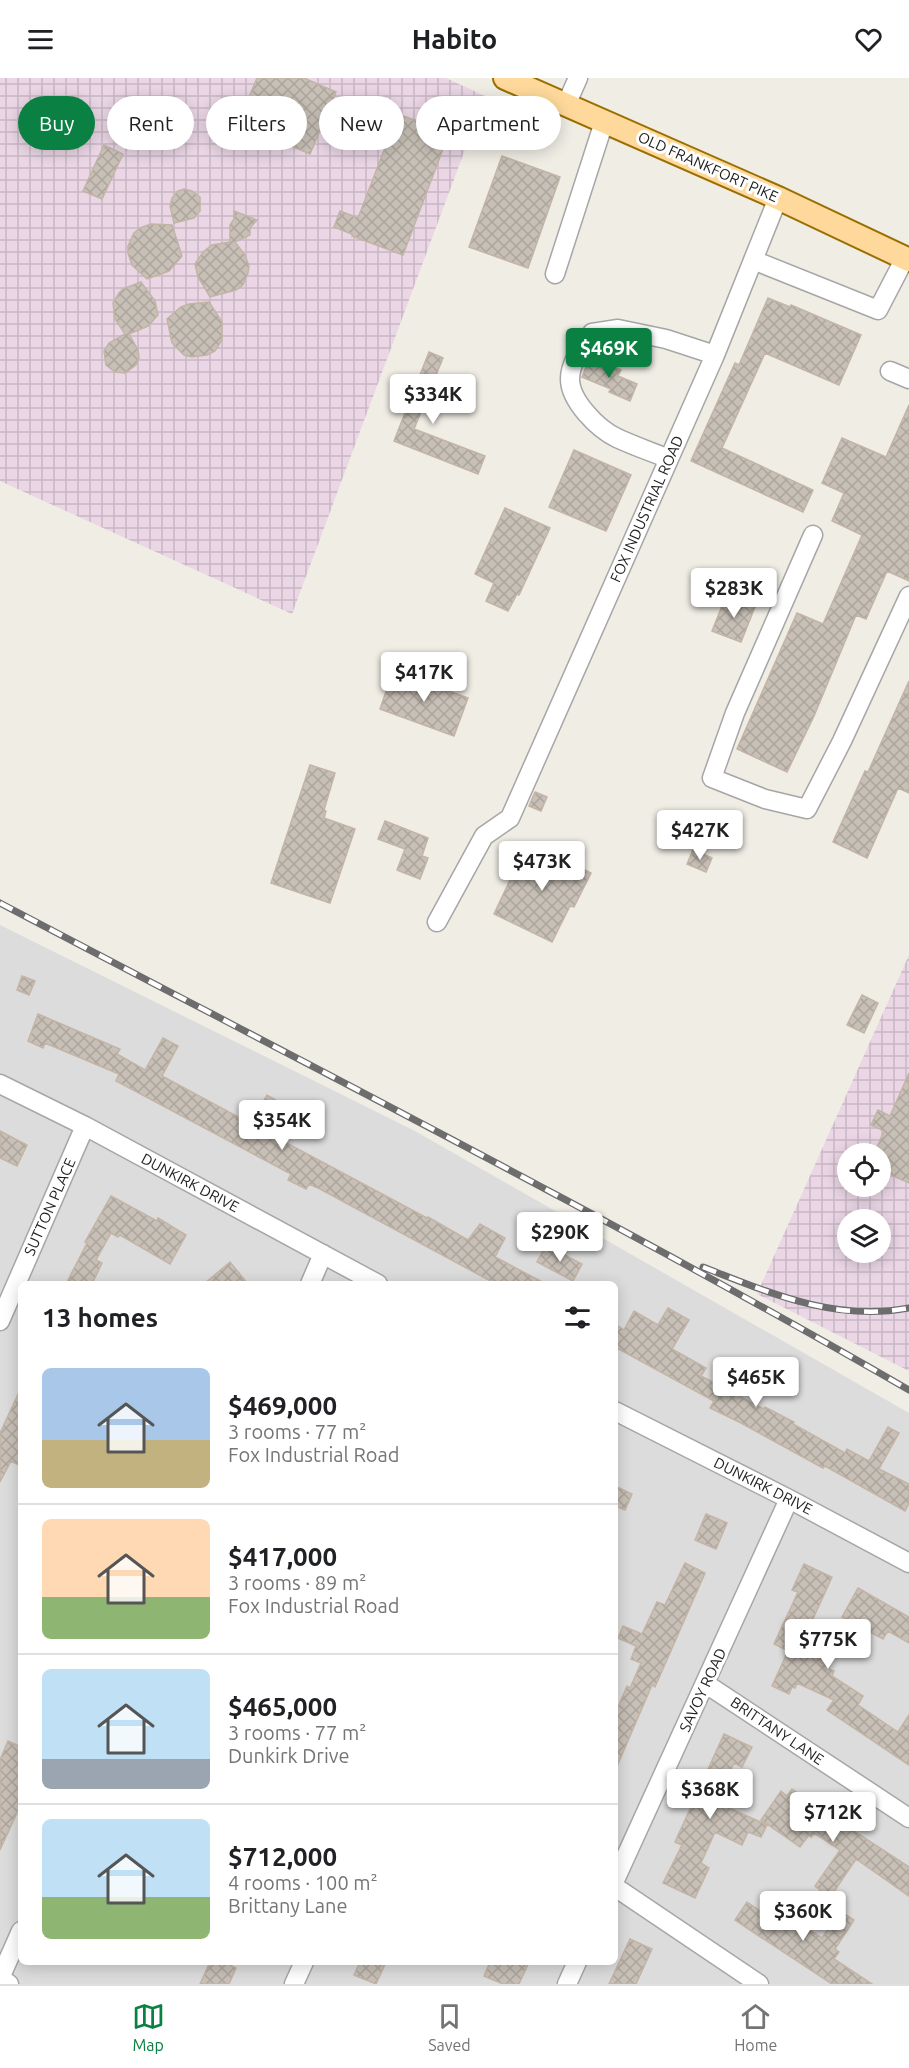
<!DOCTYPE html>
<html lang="en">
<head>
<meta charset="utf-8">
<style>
  :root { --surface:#fff; --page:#f2f2f2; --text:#202124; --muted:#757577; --line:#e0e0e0; --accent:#0b8043 }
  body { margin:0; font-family:Ubuntu,sans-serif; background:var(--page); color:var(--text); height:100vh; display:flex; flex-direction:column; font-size:22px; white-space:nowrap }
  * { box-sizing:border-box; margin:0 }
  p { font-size:20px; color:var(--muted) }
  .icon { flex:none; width:33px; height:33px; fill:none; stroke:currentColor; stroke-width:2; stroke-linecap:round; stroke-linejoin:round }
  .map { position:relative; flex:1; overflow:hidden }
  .panel { position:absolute; left:18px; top:1203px; width:600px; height:684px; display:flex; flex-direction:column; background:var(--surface); border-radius:9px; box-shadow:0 3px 15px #0003 }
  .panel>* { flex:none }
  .top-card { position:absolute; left:18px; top:18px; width:600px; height:54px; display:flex; gap:12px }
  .fabs { position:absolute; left:837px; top:1065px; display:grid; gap:12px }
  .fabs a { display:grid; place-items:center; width:54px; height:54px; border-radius:50%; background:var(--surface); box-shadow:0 3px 15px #0003; font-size:30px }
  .price { position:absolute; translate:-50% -51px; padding:0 14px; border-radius:6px; background:#fff; color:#222; font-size:20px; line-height:39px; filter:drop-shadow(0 2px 3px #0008) }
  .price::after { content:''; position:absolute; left:50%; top:36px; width:18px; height:14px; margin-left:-9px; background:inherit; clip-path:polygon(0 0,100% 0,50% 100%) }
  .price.on { background:var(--accent); color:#fff }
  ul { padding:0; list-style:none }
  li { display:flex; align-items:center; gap:18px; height:150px; padding:0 24px }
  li+li { border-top:2px solid var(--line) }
  li span { display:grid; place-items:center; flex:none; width:168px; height:120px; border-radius:9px; color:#555 }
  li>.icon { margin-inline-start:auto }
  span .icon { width:72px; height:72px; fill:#fffc; stroke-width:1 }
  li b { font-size:26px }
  h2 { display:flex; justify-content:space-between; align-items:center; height:72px; padding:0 24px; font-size:26px }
  .tag { padding:0 21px; border-radius:27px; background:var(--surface); box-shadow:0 3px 15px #0003; font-size:21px; line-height:54px }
  .tag.on { background:var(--accent); color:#fff }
  header { display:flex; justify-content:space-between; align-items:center; height:78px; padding:0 24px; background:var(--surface); font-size:27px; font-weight:600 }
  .tabs { display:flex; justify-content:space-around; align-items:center; height:84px; border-top:2px solid var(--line); background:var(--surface); font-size:16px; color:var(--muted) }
  .tabs a { display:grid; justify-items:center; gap:3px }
  .tabs .on { color:var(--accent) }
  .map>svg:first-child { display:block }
  .residential { fill:#dddcdc; fill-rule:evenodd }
  .industrial { fill:url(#industrial-grid); fill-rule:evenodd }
  .building { fill:url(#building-cross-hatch); stroke:#c3b4a6; stroke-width:1.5 }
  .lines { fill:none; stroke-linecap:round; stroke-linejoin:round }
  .minor-casing { stroke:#a6a6a6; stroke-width:21 }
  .major-casing { stroke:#9a6f00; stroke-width:26 }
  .minor { stroke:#fff; stroke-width:18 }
  .major { stroke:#ffd99b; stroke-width:22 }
  .rail-casing { stroke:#6d6d6d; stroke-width:7 }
  .rail { stroke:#fff; stroke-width:4.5; stroke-dasharray:14; stroke-linecap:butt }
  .labels { text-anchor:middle; stroke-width:6; stroke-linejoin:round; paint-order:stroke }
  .street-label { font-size:15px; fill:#1f1f1f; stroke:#fff }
</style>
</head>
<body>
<header><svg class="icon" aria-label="menu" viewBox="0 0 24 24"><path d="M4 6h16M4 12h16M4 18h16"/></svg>Habito<svg class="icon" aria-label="heart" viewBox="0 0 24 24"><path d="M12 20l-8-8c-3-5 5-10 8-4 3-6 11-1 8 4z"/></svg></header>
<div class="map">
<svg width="909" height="1906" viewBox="0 0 909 1906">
  <defs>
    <pattern id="industrial-grid" width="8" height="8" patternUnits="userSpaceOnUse" patternTransform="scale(1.5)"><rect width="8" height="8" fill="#ead6e5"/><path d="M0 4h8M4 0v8" fill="none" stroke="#c8b7c4"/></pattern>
    <pattern id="building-cross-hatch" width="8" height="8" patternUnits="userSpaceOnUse" patternTransform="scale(1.5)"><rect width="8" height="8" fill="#c8c0b7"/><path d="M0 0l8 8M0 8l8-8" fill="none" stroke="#aba59d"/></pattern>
  </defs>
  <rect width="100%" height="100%" fill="#f0ede5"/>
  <!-- residential -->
  <path class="residential" d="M 0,847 L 415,1053 L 909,1335 L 909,1906 L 0,1906 ZM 21,1206 L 615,1206 L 615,1884 L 21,1884 Z"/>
  <!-- industrial -->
  <path class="industrial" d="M 0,0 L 446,0 L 485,18 L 292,536 L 0,403 Z
    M 909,877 L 909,1293 L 757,1216 ZM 848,1076 L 880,1076 L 880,1108 L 848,1108 ZM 848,1142 L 880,1142 L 880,1174 L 848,1174 Z"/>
  <!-- building -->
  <path class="building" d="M 257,0 L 304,0 L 336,14 L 310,76 L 238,45 Z
    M 398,36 L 449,55 L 403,177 L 352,158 L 352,156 L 334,149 L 340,133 L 358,140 Z
    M 104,67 L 123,76 L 102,121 L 83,113 Z
    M 502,78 L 560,99 L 528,190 L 469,169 Z
    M 184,111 L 192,113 L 200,119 L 200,133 L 194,140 L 174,145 L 170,128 L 172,120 L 178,113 Z
    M 234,133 L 257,142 L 250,150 L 250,157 L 235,164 L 245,177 L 249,188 L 248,195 L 243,207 L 236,212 L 210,219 L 198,199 L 195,186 L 203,174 L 212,167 L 230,164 L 230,147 L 234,141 Z
    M 151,146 L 172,147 L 182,178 L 169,193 L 147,201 L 132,187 L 128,175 L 128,168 L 134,155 L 140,150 Z
    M 141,204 L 155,223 L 158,237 L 148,248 L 129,256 L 138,272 L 139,280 L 136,287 L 125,295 L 115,294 L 106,287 L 104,273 L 109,265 L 125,256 L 115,241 L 113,225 L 119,215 L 123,211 Z
    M 768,220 L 790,229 L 791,227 L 861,257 L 839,307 L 765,275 L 722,370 L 813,412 L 803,434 L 691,383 L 735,285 L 739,287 Z
    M 209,224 L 222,244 L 222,262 L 215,273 L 207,277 L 192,279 L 184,277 L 172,265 L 167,241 L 181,229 L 189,226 Z
    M 429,274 L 443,280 L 414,351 L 485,378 L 478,396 L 394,363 Z
    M 590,279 L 621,292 L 618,298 L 637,306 L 630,323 L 609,314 L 611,311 L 582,299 Z
    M 909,327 L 909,503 L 887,493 L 866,541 L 856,537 L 814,638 L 787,694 L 737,671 L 797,535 L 823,546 L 862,457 L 832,443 L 844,415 L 822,405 L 842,360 L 886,379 Z
    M 574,372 L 631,397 L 606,453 L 549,429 Z
    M 505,430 L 550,450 L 519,517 L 517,516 L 508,533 L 486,523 L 494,505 L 475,496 Z
    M 726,518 L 755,529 L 741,564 L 712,553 Z
    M 393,593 L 468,620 L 454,658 L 380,631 Z
    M 909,603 L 909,715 L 898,710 L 867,780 L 833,764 L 865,693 L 868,694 Z
    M 310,687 L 335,695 L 324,732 L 326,733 L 324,740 L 355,751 L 330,825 L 271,805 Z
    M 535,714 L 547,719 L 541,733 L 529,728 Z
    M 385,743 L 428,760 L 422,778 L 428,780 L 420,801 L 397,792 L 405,771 L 378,761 Z
    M 528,764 L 591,795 L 574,829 L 570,828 L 552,864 L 494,836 Z
    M 693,772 L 712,780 L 706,794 L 687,786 Z
    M 22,898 L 35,903 L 29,917 L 17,912 Z
    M 862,917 L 878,925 L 864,955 L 847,947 Z
    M 38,936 L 120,971 L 117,976 L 145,992 L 163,960 L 178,968 L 162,998 L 251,1046 L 267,1017 L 279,1024 L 272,1038 L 281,1042 L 275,1052 L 282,1056 L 279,1061 L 427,1140 L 428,1139 L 468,1162 L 480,1146 L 505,1160 L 495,1179 L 546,1206 L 496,1206 L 320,1111 L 309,1106 L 306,1111 L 288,1102 L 291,1096 L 116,1003 L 119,996 L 45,965 L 43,970 L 28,963 Z
    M 909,995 L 909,1105 L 880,1092 L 880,1076 L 874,1076 L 884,1053 L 871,1047 L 878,1032 L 890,1038 Z
    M 0,1053 L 27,1067 L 17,1088 L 0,1080 Z
    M 111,1118 L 157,1143 L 158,1140 L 186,1157 L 170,1186 L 120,1157 L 118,1159 L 111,1155 L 96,1182 L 102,1185 L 92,1206 L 66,1206 L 87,1165 L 85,1164 Z
    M 546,1167 L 582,1186 L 573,1203 L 537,1184 Z
    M 230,1184 L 248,1206 L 204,1206 Z
    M 668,1230 L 689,1242 L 672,1271 L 706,1290 L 701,1298 L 764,1331 L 765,1329 L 794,1344 L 793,1346 L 845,1375 L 847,1371 L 869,1383 L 888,1349 L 899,1355 L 879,1391 L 909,1406 L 909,1425 L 905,1433 L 825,1388 L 823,1390 L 741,1345 L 710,1330 L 714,1323 L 615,1269 L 615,1246 L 624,1252 L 634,1233 L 658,1247 Z
    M 21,1310 L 21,1388 L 11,1383 L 0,1404 L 0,1355 Z
    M 615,1408 L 632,1416 L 625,1432 L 615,1428 Z
    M 706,1436 L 727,1445 L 716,1471 L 695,1462 Z
    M 685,1485 L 705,1495 L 655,1609 L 652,1607 L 615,1693 L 615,1636 L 627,1608 L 630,1610 L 641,1585 L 631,1581 L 636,1568 L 618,1560 L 623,1548 L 642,1556 L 657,1524 L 665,1527 Z
    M 804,1486 L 832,1499 L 813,1541 L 810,1539 L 796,1569 L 822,1581 L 820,1584 L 830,1588 L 829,1591 L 834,1593 L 832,1598 L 863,1618 L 858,1627 L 898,1654 L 909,1637 L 909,1687 L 827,1632 L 834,1622 L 797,1605 L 795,1610 L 792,1609 L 789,1616 L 772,1608 L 788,1573 L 774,1566 L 798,1514 L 792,1512 Z
    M 858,1510 L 909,1539 L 909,1565 L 888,1553 L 883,1561 L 842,1539 Z
    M 724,1656 L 752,1669 L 742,1689 L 734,1685 L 716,1724 L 767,1747 L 761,1759 L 748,1754 L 742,1767 L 715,1754 L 701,1785 L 709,1790 L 695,1820 L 663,1805 L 682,1767 L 675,1764 Z
    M 8,1663 L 21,1669 L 21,1726 L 0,1772 L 0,1682 Z
    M 792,1711 L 837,1742 L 909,1789 L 909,1818 L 856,1781 L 825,1827 L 814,1820 L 820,1812 L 815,1808 L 840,1772 L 814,1755 L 811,1759 L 809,1757 L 800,1769 L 761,1742 L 781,1713 L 787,1718 Z
    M 747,1824 L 762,1834 L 768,1825 L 822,1860 L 840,1833 L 854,1842 L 835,1871 L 839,1874 L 834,1881 L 872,1906 L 832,1906 L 753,1854 L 735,1842 Z
    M 630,1861 L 652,1871 L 636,1906 L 609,1906 Z
    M 210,1884 L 224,1884 L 236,1890 L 229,1906 L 200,1906 Z
    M 360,1884 L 386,1884 L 376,1906 L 354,1897 Z
    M 490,1884 L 529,1884 L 519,1906 L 503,1906 L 484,1898 Z"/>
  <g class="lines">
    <!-- minor casing -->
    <g class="minor-casing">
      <path id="minor" d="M 566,27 L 578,0
        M 753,182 L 878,232 L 905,180
        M 555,196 L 604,44
        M 890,293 L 909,301
        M 669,381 C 652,374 634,368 617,360 C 598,351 570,323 570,301 C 570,284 583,268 592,255 L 618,251 L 666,261 L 715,277
        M 813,457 L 735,635 L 712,700 L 765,721 L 807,731 L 842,663 L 909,518
        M 437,844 L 484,758 L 510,740 L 715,277 L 778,120
        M 0,1006 L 85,1048 L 378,1206
        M 310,1206 L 323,1176
        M 0,1243 L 85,1048
        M 615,1333 L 789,1421 L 909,1485
        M 706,1606 L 909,1740
        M 615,1802 L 789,1421
        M 615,1809 L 759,1906
        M 9,1906 L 0,1900 L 21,1853
        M 294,1906 L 304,1884
        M 567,1906 L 577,1884"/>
    </g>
    <!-- major casing -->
    <g class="major-casing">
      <path id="major" d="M 505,0 L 778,120 L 909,182"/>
    </g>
    <!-- minor -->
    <use href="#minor" class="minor"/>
    <!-- major -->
    <use href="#major" class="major"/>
    <!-- rail casing -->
    <g class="rail-casing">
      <path id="rail" d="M 0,825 C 304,985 611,1140 909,1312
        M 703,1189 C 770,1215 835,1244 909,1230"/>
    </g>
    <!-- rail -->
    <use href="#rail" class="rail"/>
  </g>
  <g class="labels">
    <!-- street labels -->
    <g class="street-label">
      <text transform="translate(708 89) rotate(24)" y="5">OLD FRANKFORT PIKE</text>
      <text transform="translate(647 431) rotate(-66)" y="5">FOX INDUSTRIAL ROAD</text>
      <text transform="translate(190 1105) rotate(28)" y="5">DUNKIRK DRIVE</text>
      <text transform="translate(50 1129) rotate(-66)" y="5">SUTTON PLACE</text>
      <text transform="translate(763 1408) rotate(27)" y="5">DUNKIRK DRIVE</text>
      <text transform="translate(703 1612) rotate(-65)" y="5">SAVOY ROAD</text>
      <text transform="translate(777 1653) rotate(34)" y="5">BRITTANY LANE</text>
    </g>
  </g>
</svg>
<div class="fabs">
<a><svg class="icon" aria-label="locate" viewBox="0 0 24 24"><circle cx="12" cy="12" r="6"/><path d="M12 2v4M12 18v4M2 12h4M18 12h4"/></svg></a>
<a><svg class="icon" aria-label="layers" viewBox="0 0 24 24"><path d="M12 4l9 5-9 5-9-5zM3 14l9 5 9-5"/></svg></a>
</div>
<b class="price on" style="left:609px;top:301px">$469K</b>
<b class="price" style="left:433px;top:347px">$334K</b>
<b class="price" style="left:734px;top:541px">$283K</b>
<b class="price" style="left:424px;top:625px">$417K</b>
<b class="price" style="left:700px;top:783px">$427K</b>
<b class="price" style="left:542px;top:814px">$473K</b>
<b class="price" style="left:282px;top:1073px">$354K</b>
<b class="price" style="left:560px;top:1185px">$290K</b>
<b class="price" style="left:756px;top:1330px">$465K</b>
<b class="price" style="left:828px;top:1592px">$775K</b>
<b class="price" style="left:710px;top:1742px">$368K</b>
<b class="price" style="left:833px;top:1765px">$712K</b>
<b class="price" style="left:803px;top:1864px">$360K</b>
<div class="top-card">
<a class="tag on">Buy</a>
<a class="tag">Rent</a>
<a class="tag">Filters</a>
<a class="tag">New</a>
<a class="tag">Apartment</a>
</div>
<section class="panel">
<h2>13 homes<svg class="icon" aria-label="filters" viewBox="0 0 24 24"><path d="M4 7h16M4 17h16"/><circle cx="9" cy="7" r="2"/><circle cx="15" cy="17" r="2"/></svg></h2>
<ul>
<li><span style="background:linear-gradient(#a9c7e8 60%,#c2b280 0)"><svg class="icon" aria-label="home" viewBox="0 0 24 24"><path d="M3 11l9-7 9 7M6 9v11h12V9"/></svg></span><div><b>$469,000</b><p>3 rooms · 77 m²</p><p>Fox Industrial Road</p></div></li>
<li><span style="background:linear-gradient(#ffd9b3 65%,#8fb573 0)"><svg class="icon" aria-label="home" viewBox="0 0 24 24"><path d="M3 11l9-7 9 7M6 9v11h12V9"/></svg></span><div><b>$417,000</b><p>3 rooms · 89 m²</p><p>Fox Industrial Road</p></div></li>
<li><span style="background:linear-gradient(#bfe0f5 75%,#9aa5b1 0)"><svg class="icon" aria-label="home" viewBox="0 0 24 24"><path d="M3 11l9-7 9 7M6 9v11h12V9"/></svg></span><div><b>$465,000</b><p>3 rooms · 77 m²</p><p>Dunkirk Drive</p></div></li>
<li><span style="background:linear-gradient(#bfe0f5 65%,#8fb573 0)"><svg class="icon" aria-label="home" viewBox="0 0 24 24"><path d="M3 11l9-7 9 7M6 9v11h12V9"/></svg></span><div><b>$712,000</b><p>4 rooms · 100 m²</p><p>Brittany Lane</p></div></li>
</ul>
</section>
</div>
<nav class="tabs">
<a class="on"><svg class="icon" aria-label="map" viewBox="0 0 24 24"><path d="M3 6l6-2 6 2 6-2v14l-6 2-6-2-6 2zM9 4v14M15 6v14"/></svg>Map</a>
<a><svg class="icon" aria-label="saved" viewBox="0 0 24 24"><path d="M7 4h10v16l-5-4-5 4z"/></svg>Saved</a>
<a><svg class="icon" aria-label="home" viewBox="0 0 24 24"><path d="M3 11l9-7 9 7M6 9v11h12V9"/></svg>Home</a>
</nav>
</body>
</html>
